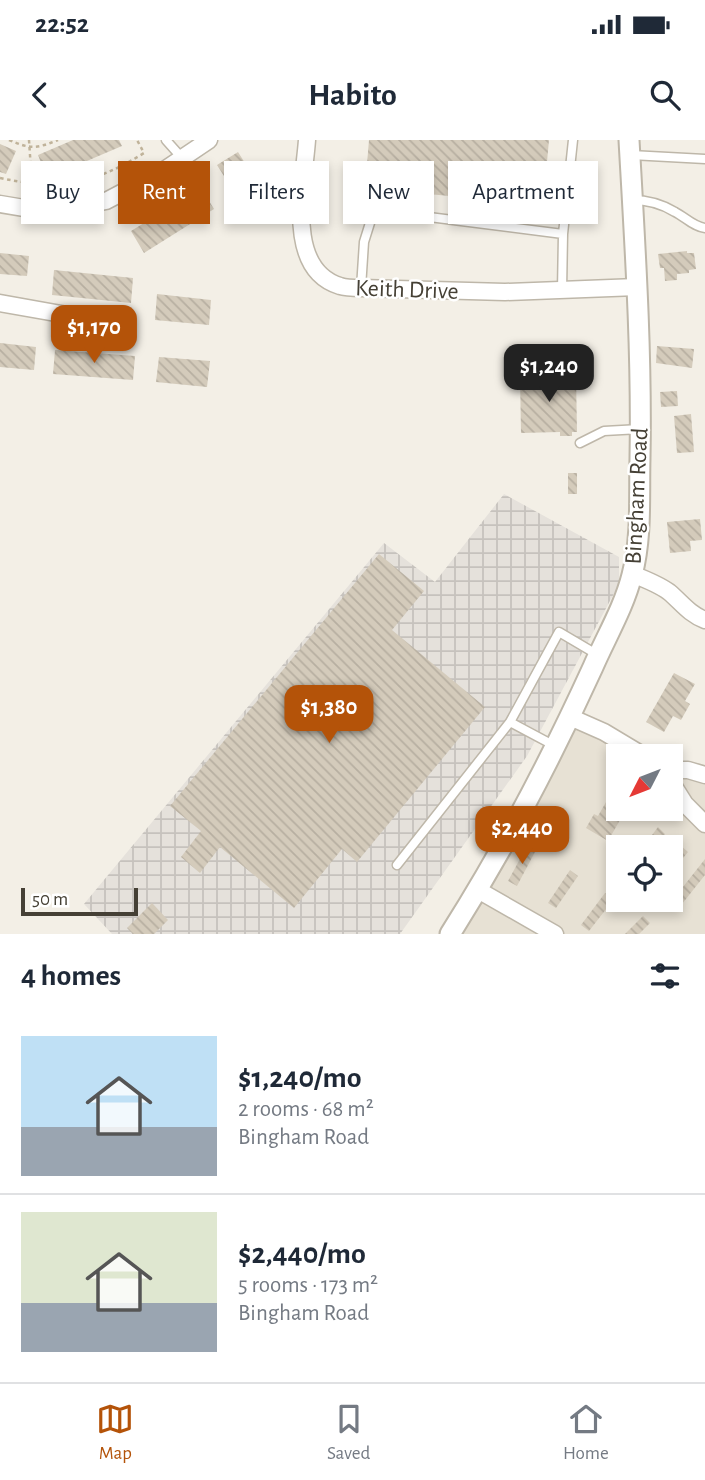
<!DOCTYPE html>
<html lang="en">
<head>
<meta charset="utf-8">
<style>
  :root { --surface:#fff; --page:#f2f2f3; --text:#1f2937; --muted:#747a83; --line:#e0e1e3; --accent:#b45309 }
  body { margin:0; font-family:"Alegreya Sans",sans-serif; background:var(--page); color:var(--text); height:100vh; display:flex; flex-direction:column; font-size:26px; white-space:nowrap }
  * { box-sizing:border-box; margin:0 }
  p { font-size:23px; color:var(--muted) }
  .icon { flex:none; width:38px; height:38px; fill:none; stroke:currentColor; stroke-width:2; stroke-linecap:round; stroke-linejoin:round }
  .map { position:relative; height:794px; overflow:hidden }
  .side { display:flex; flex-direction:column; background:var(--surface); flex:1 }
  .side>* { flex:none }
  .top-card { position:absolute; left:21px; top:21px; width:663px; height:63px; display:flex; gap:14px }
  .needle { width:46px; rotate:228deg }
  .fabs { position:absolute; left:606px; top:604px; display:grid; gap:14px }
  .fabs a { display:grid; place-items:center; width:77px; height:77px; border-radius:0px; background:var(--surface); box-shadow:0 4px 10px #0003; font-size:35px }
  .scale { position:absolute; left:21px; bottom:18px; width:117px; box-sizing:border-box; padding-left:7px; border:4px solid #454035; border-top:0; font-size:19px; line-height:24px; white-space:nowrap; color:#454035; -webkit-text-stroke:5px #fff; paint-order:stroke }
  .price { position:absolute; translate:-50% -60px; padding:0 16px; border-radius:14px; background:var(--accent); color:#fff; font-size:23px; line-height:46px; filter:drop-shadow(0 2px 4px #0008) }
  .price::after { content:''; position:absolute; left:50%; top:42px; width:21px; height:16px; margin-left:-10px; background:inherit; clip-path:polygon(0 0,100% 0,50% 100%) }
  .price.on { background:#222; color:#fff }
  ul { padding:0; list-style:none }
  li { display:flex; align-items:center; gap:21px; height:175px; padding:0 21px }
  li+li { border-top:2px solid var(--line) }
  li span { display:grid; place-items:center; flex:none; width:196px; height:140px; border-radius:0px; color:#555 }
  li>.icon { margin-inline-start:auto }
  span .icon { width:84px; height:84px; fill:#fffc; stroke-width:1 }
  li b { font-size:30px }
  h2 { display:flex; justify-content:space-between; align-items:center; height:84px; padding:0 21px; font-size:30px }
  .chip { padding:0 24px; border-radius:0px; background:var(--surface); box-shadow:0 4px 10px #0003; font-size:24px; line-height:63px }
  .chip.on { background:var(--accent); color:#fff }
  .status { display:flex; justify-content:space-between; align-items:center; height:49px; padding:0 35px; background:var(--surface); direction:ltr }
  .status svg { height:19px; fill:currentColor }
  header { display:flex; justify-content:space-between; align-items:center; height:91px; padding:0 21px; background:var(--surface); font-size:32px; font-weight:700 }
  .dock { display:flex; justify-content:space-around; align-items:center; height:98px; border-top:2px solid var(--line); background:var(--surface); font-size:19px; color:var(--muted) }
  .dock a { display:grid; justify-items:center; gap:4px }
  .dock .on { color:var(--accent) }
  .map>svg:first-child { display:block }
  .residential { fill:#e7e1d4; fill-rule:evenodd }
  .industrial { fill:url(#industrial-grid) }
  .building { fill:url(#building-back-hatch) }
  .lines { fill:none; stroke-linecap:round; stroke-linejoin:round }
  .service-casing { stroke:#beb7a9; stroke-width:11 }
  .minor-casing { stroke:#beb7a9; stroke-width:19 }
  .tertiary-casing { stroke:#beb7a9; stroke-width:23 }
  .path { stroke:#c0b39a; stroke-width:2.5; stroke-dasharray:3.5 3.5; stroke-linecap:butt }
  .service { stroke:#fff; stroke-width:8 }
  .minor { stroke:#fff; stroke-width:16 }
  .tertiary { stroke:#fff; stroke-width:19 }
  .labels { text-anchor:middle; stroke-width:5; stroke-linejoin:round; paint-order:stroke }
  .street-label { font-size:24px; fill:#454035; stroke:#fff }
</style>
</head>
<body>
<div class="status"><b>22:52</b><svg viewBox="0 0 49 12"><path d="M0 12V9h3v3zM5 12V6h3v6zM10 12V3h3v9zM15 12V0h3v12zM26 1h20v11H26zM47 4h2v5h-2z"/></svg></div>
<header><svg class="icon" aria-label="back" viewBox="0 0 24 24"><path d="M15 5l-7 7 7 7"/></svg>Habito<svg class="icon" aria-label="search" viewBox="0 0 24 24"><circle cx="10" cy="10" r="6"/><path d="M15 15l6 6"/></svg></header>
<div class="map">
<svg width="705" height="794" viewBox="0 0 705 794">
  <defs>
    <pattern id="industrial-grid" width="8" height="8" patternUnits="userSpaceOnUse" patternTransform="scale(1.75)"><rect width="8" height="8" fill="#e5e1db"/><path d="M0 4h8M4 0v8" fill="none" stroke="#c6c2bd"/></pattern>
    <pattern id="building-back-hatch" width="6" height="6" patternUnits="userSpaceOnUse" patternTransform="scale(1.75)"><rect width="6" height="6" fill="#d4cbbb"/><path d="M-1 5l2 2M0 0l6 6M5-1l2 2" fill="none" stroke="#b7afa1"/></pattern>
  </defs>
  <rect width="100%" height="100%" fill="#f3efe6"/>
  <!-- residential -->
  <path class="residential" d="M 570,577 L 644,616 L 618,616 L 618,668 L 670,668 L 670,630 L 705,635 L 705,794 L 449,794 ZM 618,707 L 670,707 L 670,760 L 618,760 Z"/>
  <!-- industrial -->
  <path class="industrial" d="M 504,354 L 619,417 L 619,444 L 527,616 L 400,794 L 112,794 L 84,764 L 384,403 L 435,442 Z"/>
  <!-- building -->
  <path class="building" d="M 73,0 L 119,0 L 122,6 L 47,38 L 38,15 Z
    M 369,0 L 549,0 L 543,65 L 365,48 Z
    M 0,4 L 16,11 L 6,34 L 0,32 Z
    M 238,12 L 267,58 L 246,71 L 217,25 Z
    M 201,48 L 214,69 L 144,113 L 131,91 Z
    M 687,111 L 687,113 L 694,113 L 696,129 L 689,130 L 689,133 L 677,134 L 677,140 L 665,141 L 664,128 L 660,128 L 658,114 Z
    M 0,113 L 29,116 L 27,136 L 0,134 Z
    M 54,130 L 133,138 L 131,163 L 52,155 Z
    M 157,154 L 211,160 L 209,185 L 155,180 Z
    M 0,203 L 36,207 L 34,230 L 0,227 Z
    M 657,206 L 694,209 L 692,228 L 656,223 Z
    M 55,210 L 135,216 L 133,240 L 53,234 Z
    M 159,217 L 210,221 L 207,247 L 156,242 Z
    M 576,235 L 577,292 L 572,292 L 572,296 L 560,296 L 560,292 L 521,293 L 520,236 Z
    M 677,251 L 678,266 L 661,267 L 660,252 Z
    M 691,274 L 694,312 L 677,313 L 674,276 Z
    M 568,333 L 577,333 L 577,354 L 568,354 Z
    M 700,379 L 702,400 L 690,401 L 691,411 L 670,413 L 667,382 Z
    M 379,414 L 424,451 L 392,490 L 485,567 L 357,722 L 342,709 L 294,768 L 220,707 L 200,733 L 181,717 L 201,691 L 170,666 Z
    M 674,533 L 695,544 L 685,561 L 690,564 L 681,580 L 673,576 L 664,592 L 646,582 Z
    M 618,646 L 618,668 L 624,673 L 608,701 L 586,688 L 594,674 L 598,676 L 606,662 L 608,664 Z
    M 658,687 L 665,694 L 655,707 L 643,707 Z
    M 680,705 L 688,712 L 670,734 L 670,717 Z
    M 527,706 L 536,710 L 517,746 L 508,741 Z
    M 705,719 L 705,735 L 682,764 L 675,757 Z
    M 570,730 L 578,736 L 556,768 L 548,763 Z
    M 605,753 L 614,759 L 589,791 L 581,785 Z
    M 152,763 L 168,780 L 154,794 L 133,794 L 127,788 Z
    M 643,776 L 650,783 L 639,794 L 625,794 Z"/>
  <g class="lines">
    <!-- service casing -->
    <g class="service-casing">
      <path id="service" d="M 166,0 L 182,18
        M 631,15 L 705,19
        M 632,60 C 647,60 662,64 675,72 C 685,77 694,87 705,88
        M 361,148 L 364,102 L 374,70 L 563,94
        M 562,151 L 563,94 L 573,0
        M 580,303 L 604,291 L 640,289
        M 555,606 L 510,582 L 559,492 L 598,515
        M 397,725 L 510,582"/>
    </g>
    <!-- minor casing -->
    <g class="minor-casing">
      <path id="minor" d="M 307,0 C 304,43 284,129 340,146 C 346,148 354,148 361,148 L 505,152 L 637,147
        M 0,64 L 48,72 L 106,61 L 163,31 L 209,0
        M 0,163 L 67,175 L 123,175
        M 632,434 C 645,439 658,444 669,452 C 681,462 689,474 705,480
        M 570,577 L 604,592 L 644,616
        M 670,630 L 688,630 L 705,635
        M 670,640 L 685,664 L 705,684
        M 478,750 L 555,794"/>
    </g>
    <!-- tertiary casing -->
    <g class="tertiary-casing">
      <path id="tertiary" d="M 450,794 C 504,709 551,619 593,527 C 606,497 624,467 632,435 C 642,397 639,357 640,318 C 642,212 635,106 629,0"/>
    </g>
    <!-- path -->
    <path class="path" d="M 9,0 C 30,9 36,9 58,0
      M 29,0 L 32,45
      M 0,38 C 57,50 93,45 144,13 L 137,0"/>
    <!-- service -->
    <use href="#service" class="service"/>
    <!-- minor -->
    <use href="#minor" class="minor"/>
    <!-- tertiary -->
    <use href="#tertiary" class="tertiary"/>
  </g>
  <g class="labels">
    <!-- street labels -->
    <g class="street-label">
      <text transform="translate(407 149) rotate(2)" y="8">Keith Drive</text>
      <text transform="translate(636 356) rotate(-87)" y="8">Bingham Road</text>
    </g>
  </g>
</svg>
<div class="fabs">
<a><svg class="needle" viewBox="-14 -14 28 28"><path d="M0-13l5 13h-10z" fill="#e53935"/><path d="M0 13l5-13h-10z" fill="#747a83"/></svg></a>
<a><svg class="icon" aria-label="locate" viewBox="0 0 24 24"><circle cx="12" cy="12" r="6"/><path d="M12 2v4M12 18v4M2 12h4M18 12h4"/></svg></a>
</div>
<div class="scale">50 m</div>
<b class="price" style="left:94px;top:225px">$1,170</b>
<b class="price on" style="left:549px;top:264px">$1,240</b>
<b class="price" style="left:329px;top:605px">$1,380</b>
<b class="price" style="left:522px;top:726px">$2,440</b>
<div class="top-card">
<a class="chip">Buy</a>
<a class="chip on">Rent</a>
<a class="chip">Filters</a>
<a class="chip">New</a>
<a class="chip">Apartment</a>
</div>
</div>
<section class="side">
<h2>4 homes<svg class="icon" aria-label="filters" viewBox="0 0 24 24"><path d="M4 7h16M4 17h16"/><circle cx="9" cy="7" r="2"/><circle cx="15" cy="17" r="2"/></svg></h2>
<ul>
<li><span style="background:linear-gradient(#bfe0f5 65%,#9aa5b1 0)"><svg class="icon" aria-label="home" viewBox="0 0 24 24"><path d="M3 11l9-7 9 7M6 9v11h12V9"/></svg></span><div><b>$1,240/mo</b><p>2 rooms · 68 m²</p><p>Bingham Road</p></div></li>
<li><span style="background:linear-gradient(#dfe7d0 65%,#9aa5b1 0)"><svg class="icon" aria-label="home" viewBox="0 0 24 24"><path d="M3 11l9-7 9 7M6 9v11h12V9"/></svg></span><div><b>$2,440/mo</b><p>5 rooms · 173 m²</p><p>Bingham Road</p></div></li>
</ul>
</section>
<nav class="dock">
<a class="on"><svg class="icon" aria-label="map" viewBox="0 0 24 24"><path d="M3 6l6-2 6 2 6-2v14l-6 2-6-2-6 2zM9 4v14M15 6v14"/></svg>Map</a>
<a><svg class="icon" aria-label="saved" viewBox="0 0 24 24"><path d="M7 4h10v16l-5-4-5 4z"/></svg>Saved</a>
<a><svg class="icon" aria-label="home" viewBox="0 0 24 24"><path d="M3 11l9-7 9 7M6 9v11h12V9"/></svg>Home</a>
</nav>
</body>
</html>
